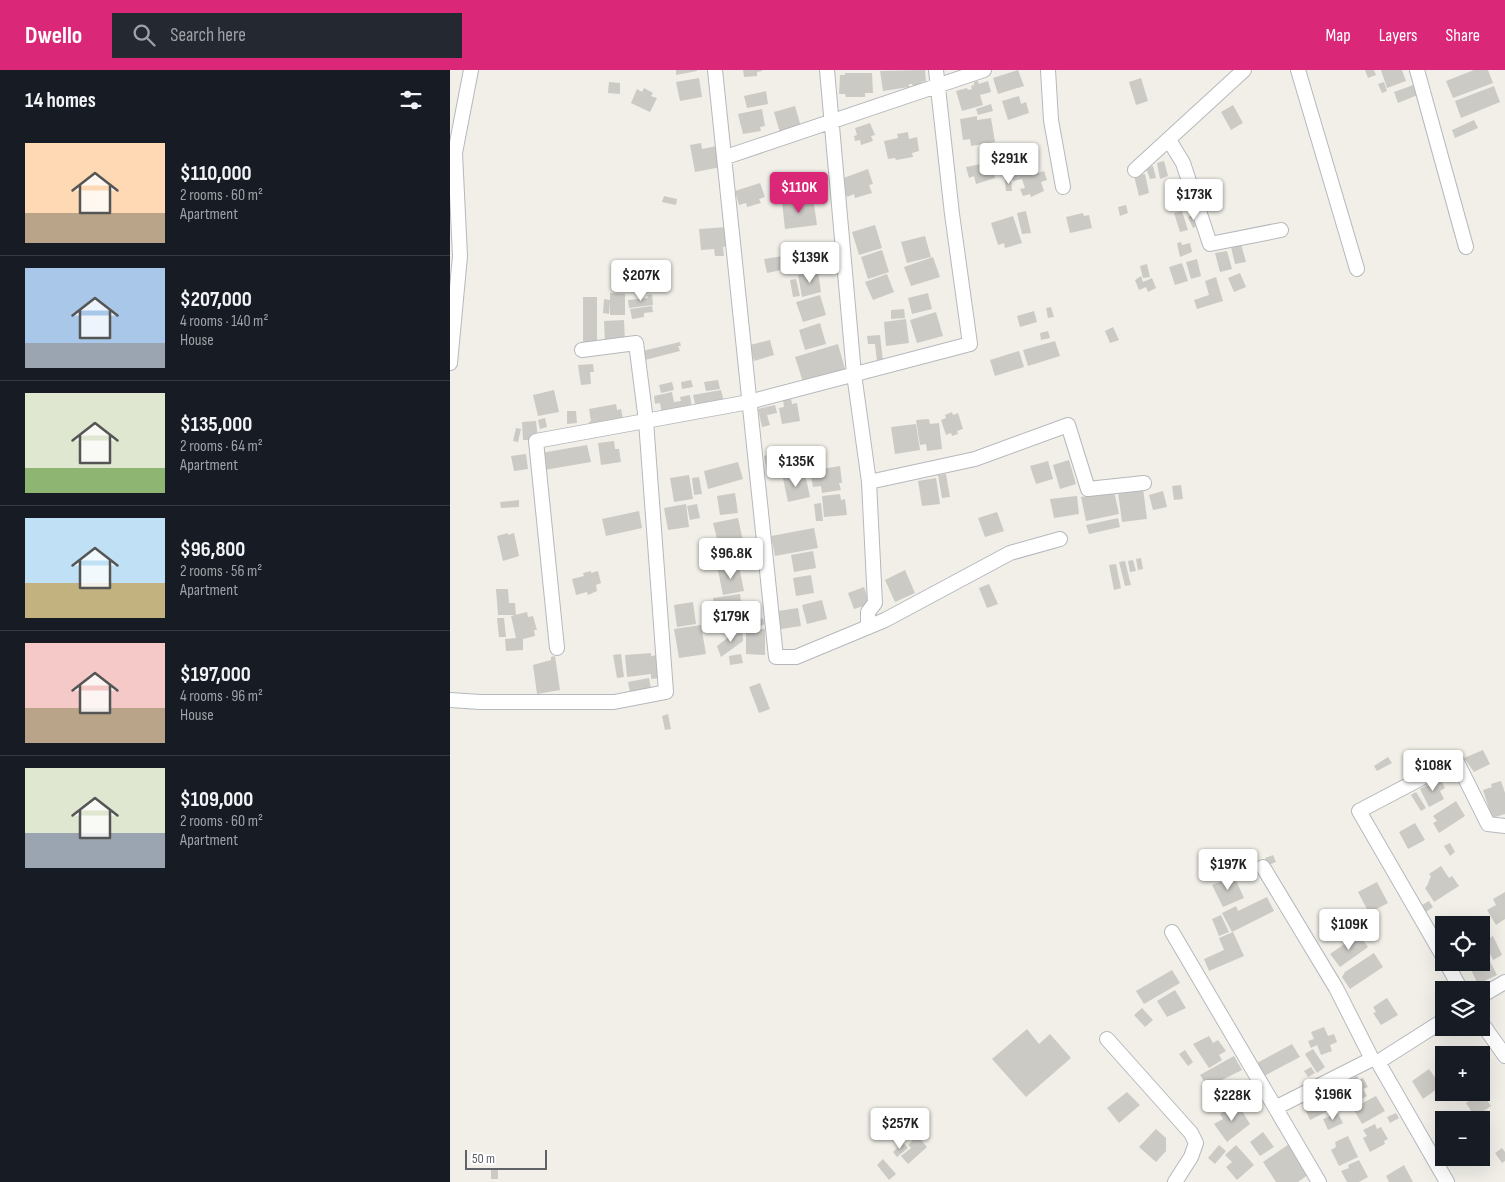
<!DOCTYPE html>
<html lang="en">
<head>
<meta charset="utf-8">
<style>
  :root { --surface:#171b24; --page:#242831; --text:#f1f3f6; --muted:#9ea1a6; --line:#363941; --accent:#db2777 }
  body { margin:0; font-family:"Sofia Sans Condensed",sans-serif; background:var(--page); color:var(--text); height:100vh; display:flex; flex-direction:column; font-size:19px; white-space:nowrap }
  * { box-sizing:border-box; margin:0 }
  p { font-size:16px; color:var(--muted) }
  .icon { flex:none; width:28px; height:28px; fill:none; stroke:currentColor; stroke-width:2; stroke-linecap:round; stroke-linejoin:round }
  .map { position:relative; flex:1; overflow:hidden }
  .details { display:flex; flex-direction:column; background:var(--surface); width:450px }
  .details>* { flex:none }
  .buttons { position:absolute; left:985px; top:846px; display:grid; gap:10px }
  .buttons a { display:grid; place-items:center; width:55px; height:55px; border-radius:0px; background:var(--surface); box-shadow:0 5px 20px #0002; font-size:25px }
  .scale { position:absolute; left:15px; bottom:12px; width:82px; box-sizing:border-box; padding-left:5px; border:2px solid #5f6368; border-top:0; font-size:14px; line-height:18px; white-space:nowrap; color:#5f6368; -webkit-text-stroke:4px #fff; paint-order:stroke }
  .price { position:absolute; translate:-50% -42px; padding:0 11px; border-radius:5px; background:#fff; color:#222; font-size:16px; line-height:32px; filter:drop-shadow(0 1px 2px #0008) }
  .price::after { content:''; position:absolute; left:50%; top:30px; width:15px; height:11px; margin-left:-8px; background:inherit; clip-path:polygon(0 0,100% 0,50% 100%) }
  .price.current { background:var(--accent); color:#fff }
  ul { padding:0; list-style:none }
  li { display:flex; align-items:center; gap:15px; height:125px; padding:0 25px }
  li+li { border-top:1px solid var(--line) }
  li span { display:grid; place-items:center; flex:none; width:140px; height:100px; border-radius:0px; color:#555 }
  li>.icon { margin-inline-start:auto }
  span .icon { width:60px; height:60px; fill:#fffc; stroke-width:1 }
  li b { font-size:21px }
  h2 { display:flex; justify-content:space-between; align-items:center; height:60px; padding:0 25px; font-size:21px }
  header { display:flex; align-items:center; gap:30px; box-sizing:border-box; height:70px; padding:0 25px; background:var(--accent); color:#fff }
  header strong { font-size:24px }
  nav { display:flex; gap:28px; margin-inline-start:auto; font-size:18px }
  .search { width:350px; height:45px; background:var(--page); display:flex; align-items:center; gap:12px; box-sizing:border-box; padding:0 18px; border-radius:0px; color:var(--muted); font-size:19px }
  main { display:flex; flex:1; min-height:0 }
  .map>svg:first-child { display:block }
  .building { fill:#cccac5 }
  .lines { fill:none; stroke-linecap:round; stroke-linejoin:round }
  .minor-casing { stroke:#b5b8bc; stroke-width:16 }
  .minor { stroke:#fff; stroke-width:14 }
</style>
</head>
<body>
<header>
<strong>Dwello</strong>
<div class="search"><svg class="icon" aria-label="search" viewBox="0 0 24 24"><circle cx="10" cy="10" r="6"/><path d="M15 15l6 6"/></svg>Search here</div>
<nav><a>Map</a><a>Layers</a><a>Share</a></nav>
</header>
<main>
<section class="details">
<h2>14 homes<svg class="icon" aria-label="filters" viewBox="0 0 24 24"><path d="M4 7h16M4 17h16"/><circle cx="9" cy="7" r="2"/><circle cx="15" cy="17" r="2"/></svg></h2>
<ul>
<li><span style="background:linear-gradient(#ffd9b3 70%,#b9a48a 0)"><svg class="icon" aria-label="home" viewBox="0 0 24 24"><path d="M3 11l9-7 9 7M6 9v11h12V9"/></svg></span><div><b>$110,000</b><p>2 rooms · 60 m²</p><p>Apartment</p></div></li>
<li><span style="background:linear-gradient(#a9c7e8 75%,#9aa5b1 0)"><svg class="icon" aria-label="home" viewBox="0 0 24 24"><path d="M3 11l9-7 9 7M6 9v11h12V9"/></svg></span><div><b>$207,000</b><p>4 rooms · 140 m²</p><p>House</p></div></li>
<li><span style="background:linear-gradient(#dfe7d0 75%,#8fb573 0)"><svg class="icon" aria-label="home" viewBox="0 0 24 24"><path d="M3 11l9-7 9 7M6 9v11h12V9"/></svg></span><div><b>$135,000</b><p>2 rooms · 64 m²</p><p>Apartment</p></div></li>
<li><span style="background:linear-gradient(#bfe0f5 65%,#c2b280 0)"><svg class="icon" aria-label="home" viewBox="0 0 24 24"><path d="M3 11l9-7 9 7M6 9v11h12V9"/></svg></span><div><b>$96,800</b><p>2 rooms · 56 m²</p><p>Apartment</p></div></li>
<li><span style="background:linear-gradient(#f6c9c9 65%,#b9a48a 0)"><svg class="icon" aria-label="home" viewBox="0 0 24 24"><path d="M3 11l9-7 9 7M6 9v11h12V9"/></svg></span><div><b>$197,000</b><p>4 rooms · 96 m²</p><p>House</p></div></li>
<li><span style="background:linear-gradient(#dfe7d0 65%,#9aa5b1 0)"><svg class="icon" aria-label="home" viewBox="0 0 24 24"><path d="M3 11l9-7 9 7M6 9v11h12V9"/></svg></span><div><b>$109,000</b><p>2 rooms · 60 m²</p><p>Apartment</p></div></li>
</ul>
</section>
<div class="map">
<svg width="1055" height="1112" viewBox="0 0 1055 1112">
  <rect width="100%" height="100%" fill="#f1efe8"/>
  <!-- building -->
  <path class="building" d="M 226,0 L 247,0 L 247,1 L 226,5 Z
    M 293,0 L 312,0 L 312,1 L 307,2 L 307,6 L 294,7 Z
    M 475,0 L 476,11 L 471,12 L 472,14 L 463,16 L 462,14 L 459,14 L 459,17 L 433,21 L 430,1 Z
    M 568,0 L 574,16 L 548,24 L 543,8 Z
    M 915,0 L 924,0 L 926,5 L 918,8 Z
    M 931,0 L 952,0 L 956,11 L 937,18 Z
    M 1024,0 L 1038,0 L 1043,13 L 1003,28 L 996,11 Z
    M 395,3 L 422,3 L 423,23 L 415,23 L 415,27 L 396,27 L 395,24 L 389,24 L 390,5 L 395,5 Z
    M 249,8 L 252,27 L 230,31 L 226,12 Z
    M 691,8 L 698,31 L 686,35 L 679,12 Z
    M 528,11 L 529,14 L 538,11 L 541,22 L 530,25 L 533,35 L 512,41 L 506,21 L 517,18 L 518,20 L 522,19 L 521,16 L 524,15 L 524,12 Z
    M 159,12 L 170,13 L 170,24 L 158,23 Z
    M 934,12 L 937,21 L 932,23 L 928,14 Z
    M 966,14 L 970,24 L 948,33 L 944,22 Z
    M 1044,16 L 1050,32 L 1011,48 L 1005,31 Z
    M 194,18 L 203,23 L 201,26 L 207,28 L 200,42 L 181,33 L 187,19 L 192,22 Z
    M 316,21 L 318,34 L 297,38 L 294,26 Z
    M 569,26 L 571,34 L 576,32 L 579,43 L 558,50 L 552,31 Z
    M 541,34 L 543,41 L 528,45 L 526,39 Z
    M 783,35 L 793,53 L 781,60 L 771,42 Z
    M 345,36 L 351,57 L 330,63 L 324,42 Z
    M 312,39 L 315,56 L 310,57 L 311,61 L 293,64 L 288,44 Z
    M 527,46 L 527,50 L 541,48 L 545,72 L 521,76 L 520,69 L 513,70 L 510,49 Z
    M 1024,50 L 1028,58 L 1005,68 L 1002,60 Z
    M 420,53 L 425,65 L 421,66 L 423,71 L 411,75 L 410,70 L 405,71 L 404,66 L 407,65 L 405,58 Z
    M 458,62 L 459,69 L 467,67 L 469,81 L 462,83 L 463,87 L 446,90 L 445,88 L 438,89 L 434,71 L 448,68 L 447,64 Z
    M 251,73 L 252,79 L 267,76 L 271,97 L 245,102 L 240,75 Z
    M 714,91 L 718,106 L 710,109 L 707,93 Z
    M 541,92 L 545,108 L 526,114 L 524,106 L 519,108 L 516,97 Z
    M 703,96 L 706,108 L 700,109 L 696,98 Z
    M 586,97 L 588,103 L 594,101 L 597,110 L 591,112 L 594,121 L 581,127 L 580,124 L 573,126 L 570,119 L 575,118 L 572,109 L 563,111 L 561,104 Z
    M 418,99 L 423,114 L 419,115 L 422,123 L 405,128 L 404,124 L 397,127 L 391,109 Z
    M 695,104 L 699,123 L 689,126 L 684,106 Z
    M 561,109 L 562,121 L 556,121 L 555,110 Z
    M 310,113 L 315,127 L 309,129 L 311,133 L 297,137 L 296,133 L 289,135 L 285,121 Z
    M 732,117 L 735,124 L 732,125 L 735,132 L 721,138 L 715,124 Z
    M 214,126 L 227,129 L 226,135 L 212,132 Z
    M 363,128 L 367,155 L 335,159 L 332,132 Z
    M 676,135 L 678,143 L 670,146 L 668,137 Z
    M 576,141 L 581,163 L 572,164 L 567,143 Z
    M 732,141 L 738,160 L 730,162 L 724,143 Z
    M 633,143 L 634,146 L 639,145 L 642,158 L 620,163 L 616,147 Z
    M 744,144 L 749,155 L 743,158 L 738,147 Z
    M 563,146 L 572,173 L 555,178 L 554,173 L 548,175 L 541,153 Z
    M 425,155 L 432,178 L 409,185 L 402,162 Z
    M 277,157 L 279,176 L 273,177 L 274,186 L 265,186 L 264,179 L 251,180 L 249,159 Z
    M 475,166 L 481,187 L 457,193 L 451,172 Z
    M 731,172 L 732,175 L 740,173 L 742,182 L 730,187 L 727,173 Z
    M 371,174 L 375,198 L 353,201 L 349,177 Z
    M 791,174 L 796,192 L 785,194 L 781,177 Z
    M 432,180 L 439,202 L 418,209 L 411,187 Z
    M 345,181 L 347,198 L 339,199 L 337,182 Z
    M 777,181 L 782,199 L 770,202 L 765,183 Z
    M 333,186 L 336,199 L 317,203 L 314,189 Z
    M 483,187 L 490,207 L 461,216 L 454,197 Z
    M 747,189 L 751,206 L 741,209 L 736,192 Z
    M 732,193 L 738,211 L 725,215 L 719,197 Z
    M 697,194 L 700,207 L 693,208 L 690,196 Z
    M 368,201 L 371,222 L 352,227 L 348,205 Z
    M 790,203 L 796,217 L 784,222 L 778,208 Z
    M 437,204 L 444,222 L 423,230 L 415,212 Z
    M 691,206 L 693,212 L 702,208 L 706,218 L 698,222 L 696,217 L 689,220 L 685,210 Z
    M 766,207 L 773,231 L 747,239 L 744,230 L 759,225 L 755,211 Z
    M 346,209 L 350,226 L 343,227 L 340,210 Z
    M 160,223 L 175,224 L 175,245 L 160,245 L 160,232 L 159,244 L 153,243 L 154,229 L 160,230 Z
    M 478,223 L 482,239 L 462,244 L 458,228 Z
    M 202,224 L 203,235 L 179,238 L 178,230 L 198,228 L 197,225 Z
    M 370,225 L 376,245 L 353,252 L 346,232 Z
    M 133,227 L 147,227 L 147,272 L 133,272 Z
    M 202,236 L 203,242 L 194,243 L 194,247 L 182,249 L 180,239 Z
    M 601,237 L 604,247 L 598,248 L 596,238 Z
    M 454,239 L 455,248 L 441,249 L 441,240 Z
    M 584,241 L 587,252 L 570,257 L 567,246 Z
    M 486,242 L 493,266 L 467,273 L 460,250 Z
    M 456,249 L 459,273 L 436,276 L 434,252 Z
    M 174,250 L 175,272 L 155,273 L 154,251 Z
    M 370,253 L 376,274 L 355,280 L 349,260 Z
    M 663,257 L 669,270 L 660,273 L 655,261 Z
    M 598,261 L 600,268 L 591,270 L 590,263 Z
    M 430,265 L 433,291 L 427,291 L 425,274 L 418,274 L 417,266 Z
    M 320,270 L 324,285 L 304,291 L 300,275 Z
    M 605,271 L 610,286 L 578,296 L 573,280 Z
    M 230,272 L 231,276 L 228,276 L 230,281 L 191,291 L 188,282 Z
    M 388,274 L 395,299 L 353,312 L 345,287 Z
    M 569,281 L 574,297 L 545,306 L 540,290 Z
    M 143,294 L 144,302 L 140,302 L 141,314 L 131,315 L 128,295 Z
    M 241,310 L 243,317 L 232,319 L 231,312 Z
    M 268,310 L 270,319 L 256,321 L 254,312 Z
    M 222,312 L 224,320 L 211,323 L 209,315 Z
    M 104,320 L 109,342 L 88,346 L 83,325 Z
    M 271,320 L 274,332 L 246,338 L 243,325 Z
    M 222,322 L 224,332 L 231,331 L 230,327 L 240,325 L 242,339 L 212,345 L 210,333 L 205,334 L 204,326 Z
    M 341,329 L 342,334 L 347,333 L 350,351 L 332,354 L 329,338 L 334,337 L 333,330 Z
    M 166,334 L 167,340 L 171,339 L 174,354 L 140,360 L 139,352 L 141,351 L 139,339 Z
    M 325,335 L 327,343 L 317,345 L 320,355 L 312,357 L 308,339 Z
    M 117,341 L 126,341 L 127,353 L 117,354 Z
    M 502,342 L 503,345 L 508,343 L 513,359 L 507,361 L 508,364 L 502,366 L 501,363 L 496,365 L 491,350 L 496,348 L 495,345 Z
    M 95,348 L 97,357 L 90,359 L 88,350 Z
    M 479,349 L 480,354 L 489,353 L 492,379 L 477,381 L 476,374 L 470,375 L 466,350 Z
    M 86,351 L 88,370 L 73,370 L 72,352 Z
    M 466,354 L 470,380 L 445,384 L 441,357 Z
    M 66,358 L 71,359 L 68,372 L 63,371 Z
    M 164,371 L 165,379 L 169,379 L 171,392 L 151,395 L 148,373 Z
    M 137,375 L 141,392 L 94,400 L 91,383 Z
    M 354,378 L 358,397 L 318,406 L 314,386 Z
    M 76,384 L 78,399 L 64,401 L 61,386 Z
    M 619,390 L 626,414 L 610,419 L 603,395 Z
    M 598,391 L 603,409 L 586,414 L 580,396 Z
    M 288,392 L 293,409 L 258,419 L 254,401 Z
    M 390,396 L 392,413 L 389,413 L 391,420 L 372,423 L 371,416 L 363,417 L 360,401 Z
    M 355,404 L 360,427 L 338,432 L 333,408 Z
    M 496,404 L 500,427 L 492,428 L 488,405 Z
    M 239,405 L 243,429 L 224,432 L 220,408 Z
    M 249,407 L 252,424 L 244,425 L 242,408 Z
    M 486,408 L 490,434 L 472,436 L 468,411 Z
    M 731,415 L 733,429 L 724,430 L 722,416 Z
    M 693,418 L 697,449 L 672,452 L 668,422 Z
    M 664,421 L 669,444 L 636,451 L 631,427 Z
    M 713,421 L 717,437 L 703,440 L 699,425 Z
    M 285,423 L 288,443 L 270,445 L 267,426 Z
    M 390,424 L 391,430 L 395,429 L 397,445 L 374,447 L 372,426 Z
    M 627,426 L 629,444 L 604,448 L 600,429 Z
    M 69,430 L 69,437 L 51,438 L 50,432 Z
    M 371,433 L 373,451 L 366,451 L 364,434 Z
    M 236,434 L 239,457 L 218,460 L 214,438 Z
    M 247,434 L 250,448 L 240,450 L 237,436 Z
    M 189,441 L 192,458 L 156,466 L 152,449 Z
    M 547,442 L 554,461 L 535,467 L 528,448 Z
    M 288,448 L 293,471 L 287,473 L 301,471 L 304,487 L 273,493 L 263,453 Z
    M 668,448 L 670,457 L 639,464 L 636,455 Z
    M 364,458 L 368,478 L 325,486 L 321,466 Z
    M 58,463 L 58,465 L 64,463 L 69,486 L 53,491 L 47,466 Z
    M 264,471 L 265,479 L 258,480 L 257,472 Z
    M 363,481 L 366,498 L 344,502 L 341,485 Z
    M 691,488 L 693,499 L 688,500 L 686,489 Z
    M 683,490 L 686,501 L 680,502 L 678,491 Z
    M 675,491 L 681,515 L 675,516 L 669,492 Z
    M 666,494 L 671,518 L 664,520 L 659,495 Z
    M 289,496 L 294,521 L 273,525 L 268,500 Z
    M 455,500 L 465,523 L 445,532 L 435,510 Z
    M 141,501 L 141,503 L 148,501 L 151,513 L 146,515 L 147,521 L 138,525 L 137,522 L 126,525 L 122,509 L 134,506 L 133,503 Z
    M 361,505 L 364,523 L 346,526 L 343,508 Z
    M 539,514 L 548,534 L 537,538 L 529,518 Z
    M 414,517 L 420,534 L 404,539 L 398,523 Z
    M 46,519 L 58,519 L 59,533 L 65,533 L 66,545 L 48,545 Z
    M 290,524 L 291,531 L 264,535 L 263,528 Z
    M 372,530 L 377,549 L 357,554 L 352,535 Z
    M 243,532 L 246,554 L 227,557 L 224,535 Z
    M 284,534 L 289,557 L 267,561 L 263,538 Z
    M 348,538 L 351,556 L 331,559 L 328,541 Z
    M 77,542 L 78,547 L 83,546 L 87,560 L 84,560 L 85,566 L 73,569 L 73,580 L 56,581 L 55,569 L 66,568 L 61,546 Z
    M 47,548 L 54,548 L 56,567 L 49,567 Z
    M 313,548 L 315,554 L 308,557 L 305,551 Z
    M 251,555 L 256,584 L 229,588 L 224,559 Z
    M 292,557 L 293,571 L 271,587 L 267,576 Z
    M 296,558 L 315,559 L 315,585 L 296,584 Z
    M 201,583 L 201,586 L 207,585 L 210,608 L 201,609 L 201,604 L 177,607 L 175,585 Z
    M 171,584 L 174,607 L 167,608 L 163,585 Z
    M 291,584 L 293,593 L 280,595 L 279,586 Z
    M 105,586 L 110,620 L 87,624 L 83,595 L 101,590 L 101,587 Z
    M 199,608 L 201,618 L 180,622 L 178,612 Z
    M 310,613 L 320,639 L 309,643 L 299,617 Z
    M 218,644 L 221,659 L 215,660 L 212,646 Z
    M 1033,680 L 1040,694 L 1024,702 L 1014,688 Z
    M 938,687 L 942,693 L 927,701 L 924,696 Z
    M 990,708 L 995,718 L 990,721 L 994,729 L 979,737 L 970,719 Z
    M 1051,711 L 1055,723 L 1055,744 L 1042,748 L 1033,720 L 1042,717 L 1041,714 Z
    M 966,722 L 976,738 L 971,741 L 961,725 Z
    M 1006,731 L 1015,746 L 989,763 L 983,753 L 987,751 L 983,746 Z
    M 965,753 L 975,770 L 958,779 L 949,762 Z
    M 1000,773 L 1005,782 L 1000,786 L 994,776 Z
    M 823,785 L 826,792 L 819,795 L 815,788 Z
    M 991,796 L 999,808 L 1002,806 L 1009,816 L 984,832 L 975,818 L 977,816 L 981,806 L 979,804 Z
    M 784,806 L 794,828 L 773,837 L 762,815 Z
    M 927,812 L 938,833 L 919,843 L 908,822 Z
    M 1055,822 L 1055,849 L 1046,855 L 1037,840 L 1046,835 L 1043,829 Z
    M 817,827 L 824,841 L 782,862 L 772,843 L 786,836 L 788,841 Z
    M 979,831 L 983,837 L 976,842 L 972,835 Z
    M 771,845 L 779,862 L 769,866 L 762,849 Z
    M 783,862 L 794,886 L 759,901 L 754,889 L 774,880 L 769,868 Z
    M 909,864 L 918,877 L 890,897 L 880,884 Z
    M 1043,866 L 1052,885 L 1043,890 L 1034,871 Z
    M 1033,878 L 1047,905 L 1028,914 L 1019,896 L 1022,894 L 1021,892 L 1031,892 L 1031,879 Z
    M 924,883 L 933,897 L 900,919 L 892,907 L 895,902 Z
    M 722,900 L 730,913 L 694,934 L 686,921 Z
    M 725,920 L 736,938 L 717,947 L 707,931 Z
    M 937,928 L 948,945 L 931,955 L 923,943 L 926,942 L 923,937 Z
    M 692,938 L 703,950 L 695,957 L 684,945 Z
    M 874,957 L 878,966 L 884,964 L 887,972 L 880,975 L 882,981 L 871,985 L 867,975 L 861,978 L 858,971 L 864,969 L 861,962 Z
    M 577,959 L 589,974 L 600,964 L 621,988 L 576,1027 L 542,989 Z
    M 759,966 L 763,973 L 768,970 L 776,981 L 769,985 L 772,990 L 759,998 L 743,974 Z
    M 842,974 L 850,987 L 814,1006 L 807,993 Z
    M 863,979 L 875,997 L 867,1003 L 855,984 Z
    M 735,980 L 743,992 L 738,996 L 729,984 Z
    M 784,986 L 792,1000 L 758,1017 L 750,1005 Z
    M 861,997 L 865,1003 L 858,1007 L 854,1001 Z
    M 979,999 L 991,1016 L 973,1029 L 962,1011 Z
    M 907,1006 L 909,1010 L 913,1008 L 918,1017 L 913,1019 L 917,1026 L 892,1040 L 887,1031 L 890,1030 L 888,1027 L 890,1025 L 888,1021 L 896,1017 L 895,1012 Z
    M 1034,1020 L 1039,1028 L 1037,1030 L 1041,1036 L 1029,1044 L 1037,1040 L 1040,1045 L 1031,1051 L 1027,1050 L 1016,1033 Z
    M 677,1022 L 690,1035 L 669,1053 L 657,1038 Z
    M 870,1024 L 878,1041 L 860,1050 L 852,1033 Z
    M 926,1026 L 935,1041 L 912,1054 L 903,1038 Z
    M 787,1033 L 800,1054 L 777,1072 L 764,1054 L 773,1049 L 770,1044 Z
    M 1001,1042 L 1006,1050 L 994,1050 L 994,1056 L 990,1049 Z
    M 1021,1042 L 1026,1050 L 1013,1050 L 1011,1047 Z
    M 888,1043 L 893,1053 L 878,1060 L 873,1049 Z
    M 946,1043 L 949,1048 L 940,1053 L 937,1047 Z
    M 925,1054 L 927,1059 L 931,1057 L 938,1069 L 934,1071 L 935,1074 L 920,1082 L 913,1068 L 917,1066 L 913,1060 Z
    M 706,1059 L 716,1068 L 716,1081 L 706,1092 L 689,1077 Z
    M 464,1062 L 477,1077 L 458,1094 L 451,1086 L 461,1078 L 458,1075 L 463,1070 L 459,1066 Z
    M 813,1062 L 824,1077 L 810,1086 L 800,1072 Z
    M 898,1066 L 908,1087 L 889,1096 L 881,1080 L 886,1077 L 885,1072 Z
    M 453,1072 L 458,1078 L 447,1087 L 443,1082 Z
    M 839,1074 L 859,1104 L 848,1112 L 826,1112 L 813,1092 Z
    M 769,1075 L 776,1081 L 765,1094 L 758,1088 Z
    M 786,1075 L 804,1095 L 787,1110 L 776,1097 L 782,1092 L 775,1085 Z
    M 1052,1078 L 1055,1082 L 1055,1091 L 1052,1093 L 1045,1083 Z
    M 433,1089 L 446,1104 L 439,1110 L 427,1095 Z
    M 909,1090 L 918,1107 L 909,1112 L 897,1112 L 891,1101 L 899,1098 L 898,1095 Z
    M 954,1095 L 963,1112 L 939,1112 L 936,1106 Z
    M 41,1098 L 48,1098 L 48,1109 L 41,1109 Z"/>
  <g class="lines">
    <!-- minor casing -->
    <g class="minor-casing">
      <path id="minor" d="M 265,0 L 326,587 L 346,587 L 435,550 L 560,483 L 610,469
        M 377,0 L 404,304 L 419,412 L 425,533 L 418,542 L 418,557
        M 598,0 L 601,50 L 613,117
        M 848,0 L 907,199
        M 967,0 L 1016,177
        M 719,70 L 733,93 L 760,174 L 831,160
        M 276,87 L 534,0
        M 685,100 L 794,0
        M 0,293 L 10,186 L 5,83 L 21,0
        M 419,412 L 525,389 L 618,355 L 638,419 L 694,413
        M 107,578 L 86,371 L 299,332 L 520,274 L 502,144 L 486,0
        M 0,630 L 30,632 L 164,632 L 216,622 L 196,351 L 186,273 L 132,280
        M 813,797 L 886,918 L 922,989 L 928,992 L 997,1112
        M 722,862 L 869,1112
        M 994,888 L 909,741 L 1006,690 L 1038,754 L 1055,756
        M 996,892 L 1011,920
        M 1031,926 L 1055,912
        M 1031,952 L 1055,986
        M 657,969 L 741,1063 L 746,1073 L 741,1087 L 725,1112
        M 928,992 L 994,950
        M 827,1037 L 922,989"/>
    </g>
    <!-- minor -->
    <use href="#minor" class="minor"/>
  </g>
</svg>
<div class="buttons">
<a><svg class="icon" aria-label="locate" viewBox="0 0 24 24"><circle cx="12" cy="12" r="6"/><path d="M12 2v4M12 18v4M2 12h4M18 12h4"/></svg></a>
<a><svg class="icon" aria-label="layers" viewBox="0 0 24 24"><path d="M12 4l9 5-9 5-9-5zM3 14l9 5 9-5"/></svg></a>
<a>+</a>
<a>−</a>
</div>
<div class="scale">50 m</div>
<b class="price" style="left:559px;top:115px">$291K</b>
<b class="price current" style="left:349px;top:144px">$110K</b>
<b class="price" style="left:744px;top:151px">$173K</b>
<b class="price" style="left:360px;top:214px">$139K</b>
<b class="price" style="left:191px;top:232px">$207K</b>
<b class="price" style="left:346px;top:418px">$135K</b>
<b class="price" style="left:281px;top:510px">$96.8K</b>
<b class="price" style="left:281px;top:573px">$179K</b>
<b class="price" style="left:983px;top:722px">$108K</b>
<b class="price" style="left:778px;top:821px">$197K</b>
<b class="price" style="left:899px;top:881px">$109K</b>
<b class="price" style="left:883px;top:1051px">$196K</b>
<b class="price" style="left:782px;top:1052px">$228K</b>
<b class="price" style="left:450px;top:1080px">$257K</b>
</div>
</main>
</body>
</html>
